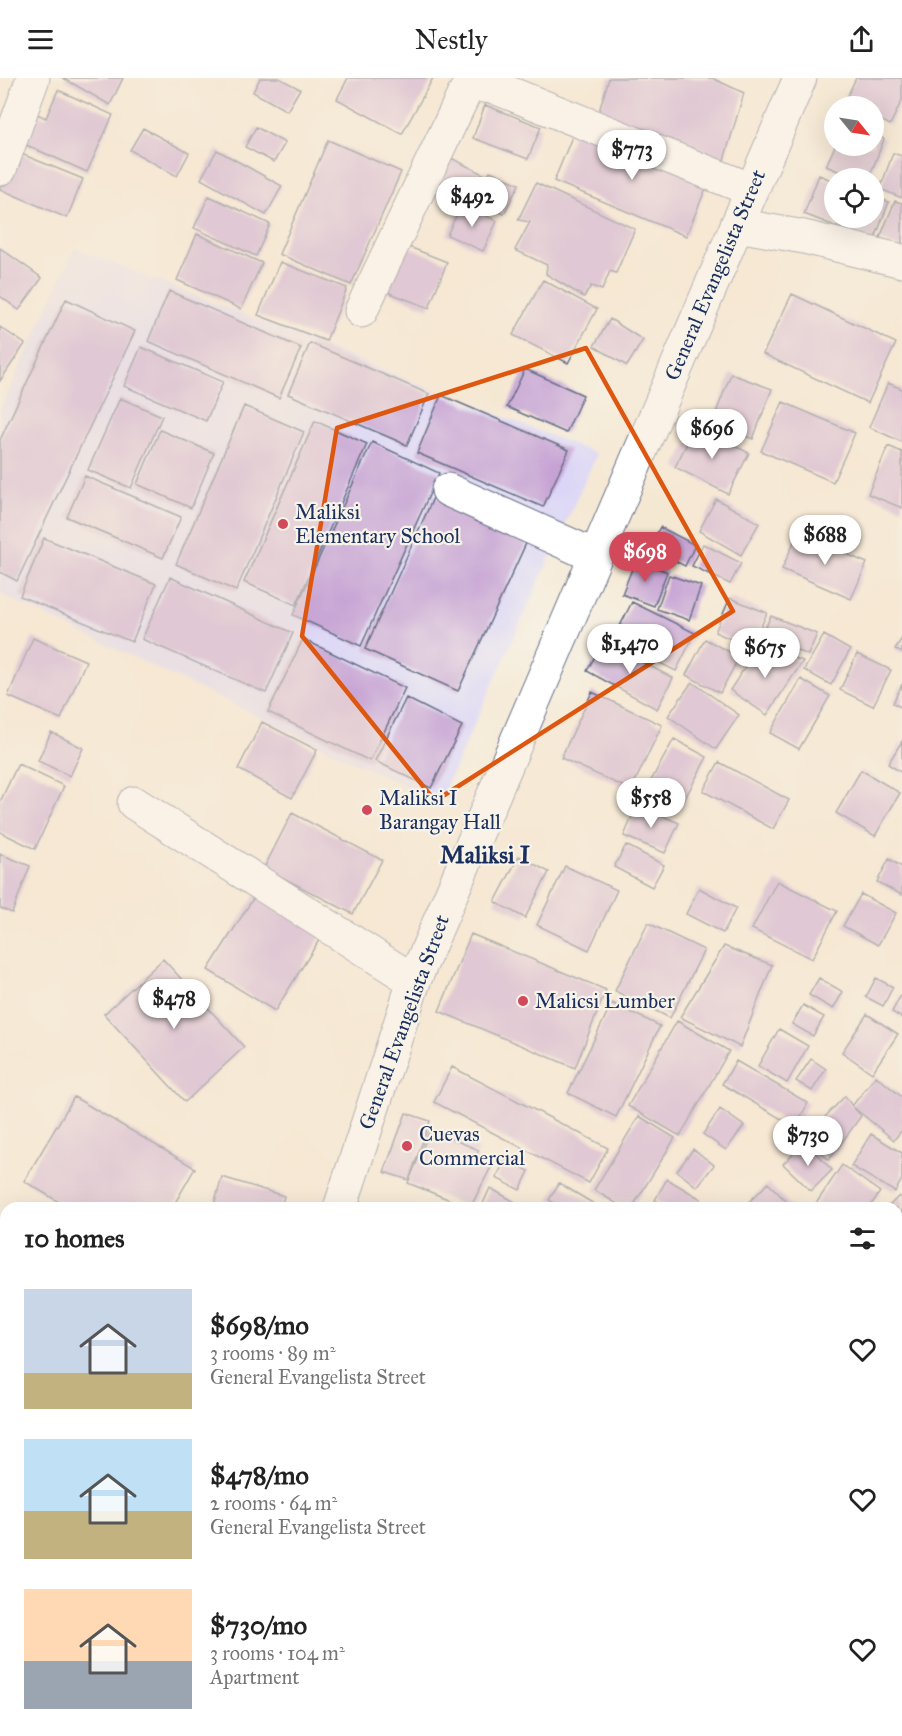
<!DOCTYPE html>
<html lang="en">
<head>
<meta charset="utf-8">
<style>
  :root { --surface:#fff; --page:#f6f6f6; --text:#222; --muted:#767676; --accent:#d1495b }
  body { margin:0; font-family:"IM FELL Great Primer",serif; background:var(--page); color:var(--text); height:100vh; display:flex; flex-direction:column; font-size:22px; white-space:nowrap }
  * { box-sizing:border-box; margin:0 }
  p { font-size:20px; color:var(--muted) }
  .icon { flex:none; width:33px; height:33px; fill:none; stroke:currentColor; stroke-width:2; stroke-linecap:round; stroke-linejoin:round }
  .map { position:relative; flex:1; overflow:hidden }
  .drawer { position:absolute; left:0px; top:1124px; width:903px; height:536px; display:flex; flex-direction:column; background:var(--surface); border-radius:18px 18px 0 0; box-shadow:0 6px 24px #0002 }
  .drawer>* { flex:none }
  .needle { width:39px; rotate:120deg }
  .buttons { position:absolute; left:824px; top:18px; display:grid; gap:12px }
  .buttons a { display:grid; place-items:center; width:60px; height:60px; border-radius:50%; background:var(--surface); box-shadow:0 6px 24px #0002; font-size:30px }
  .price { position:absolute; translate:-50% -51px; padding:0 14px; border-radius:21px; background:#fff; color:#222; font-size:20px; line-height:39px; filter:drop-shadow(0 2px 3px #0008) }
  .price::after { content:''; position:absolute; left:50%; top:36px; width:18px; height:14px; margin-left:-9px; background:inherit; clip-path:polygon(0 0,100% 0,50% 100%) }
  .price.on { background:var(--accent); color:#fff }
  ul { padding:0; list-style:none }
  li { display:flex; align-items:center; gap:18px; height:150px; padding:0 24px }
  li span { display:grid; place-items:center; flex:none; width:168px; height:120px; border-radius:0px; color:#555 }
  li>.icon { margin-inline-start:auto }
  span .icon { width:72px; height:72px; fill:#fffc; stroke-width:1 }
  li b { font-size:26px }
  h2 { display:flex; justify-content:space-between; align-items:center; height:72px; padding:0 24px; font-size:26px }
  header { display:flex; justify-content:space-between; align-items:center; height:78px; padding:0 24px; background:var(--surface); font-size:27px; font-weight:600 }
  .map>svg:first-child { display:block }
  .built { fill:#dbd6f7 }
  .building { fill:#c6a3d4 }
  .lines { fill:none; stroke-linecap:round; stroke-linejoin:round }
  .minor-casing { stroke:#677087; stroke-width:35 }
  .major-casing { stroke:#677087; stroke-width:35 }
  .path { stroke:#677087; stroke-width:4; stroke-dasharray:1.5 4.5; stroke-linecap:butt }
  .minor { stroke:#fff; stroke-width:33 }
  .major { stroke:#fff; stroke-width:33 }
  .marked { fill:none; stroke:#de5710; stroke-width:4.5; stroke-linejoin:round }
  .poi-dot { fill:#d1495b; stroke:#f7f3e8; stroke-width:2 }
  .labels { text-anchor:middle; stroke-width:4.5; stroke-linejoin:round; paint-order:stroke }
  .street-label { font-size:21px; fill:#1b2f5e; stroke:#f7f3e8 }
  .poi-label { font-size:21px; fill:#1b2f5e; stroke:#f7f3e8; text-anchor:start }
  .quarter-label { font-size:24px; font-weight:bold; fill:#1b2f5e; stroke:#f7f3e8 }
</style>
</head>
<body>
<header><svg class="icon" aria-label="menu" viewBox="0 0 24 24"><path d="M4 6h16M4 12h16M4 18h16"/></svg>Nestly<svg class="icon" aria-label="share" viewBox="0 0 24 24"><path d="M12 15V3M7 8l5-5 5 5M5 13v7h14v-7"/></svg></header>
<div class="map">
<svg width="902" height="1658" viewBox="0 0 902 1658">
  <rect width="100%" height="100%" fill="#f7f3e8"/>
  <filter id="ink" filterUnits="userSpaceOnUse"><feTurbulence type="fractalNoise" baseFrequency=".0167" numOctaves="2"/><feDisplacementMap in="SourceGraphic" scale="12" xChannelSelector="R" yChannelSelector="G"/><feConvolveMatrix kernelMatrix="1 2 1 2 8 2 1 2 1" color-interpolation-filters="sRGB"/></filter>
  <filter id="wash" filterUnits="userSpaceOnUse"><feTurbulence type="fractalNoise" baseFrequency=".008" numOctaves="4" result="noise"/><feDisplacementMap in="SourceGraphic" scale="24" xChannelSelector="R" yChannelSelector="G"/><feGaussianBlur stdDeviation="1.35" result="paint"/><feColorMatrix in="noise" values="0 0 0 0 0 0 0 0 0 0 0 0 0 0 0 0 0 1.4 0 .05"/><feComposite in="paint" operator="in"/></filter>
  <g filter="url(#wash)">
    <rect width="100%" height="100%" fill="#f5e8d3"/>
    <!-- built -->
    <path class="built" d="M 75,170 L 597,376 L 439,724 L 0,516 L 0,333 Z"/>
    <g id="blocks">
      <!-- building -->
      <path class="building" d="M 63,0 L 123,0 L 110,27 Z
        M 260,0 L 279,0 L 300,11 L 287,33 L 253,14 Z
        M 348,0 L 433,0 L 402,56 L 337,21 Z
        M 609,0 L 712,0 L 744,15 L 721,92 L 597,40 Z
        M 856,0 L 902,0 L 902,22 L 890,47 L 873,38 L 873,28 L 852,28 L 844,25 Z
        M 58,12 L 113,37 L 87,94 L 15,62 L 28,32 L 46,40 Z
        M 485,27 L 541,49 L 528,81 L 473,60 Z
        M 256,49 L 285,65 L 274,84 L 245,69 Z
        M 576,49 L 709,103 L 686,158 L 554,103 Z
        M 143,50 L 189,75 L 177,98 L 130,72 Z
        M 873,56 L 884,61 L 869,100 L 855,100 L 826,88 L 835,68 L 873,68 Z
        M 328,62 L 401,94 L 351,207 L 279,176 Z
        M 217,72 L 282,108 L 266,137 L 201,101 Z
        M 14,73 L 83,101 L 67,140 L 0,111 L 0,107 Z
        M 893,75 L 902,78 L 902,120 L 880,111 Z
        M 443,76 L 485,97 L 472,122 L 430,101 Z
        M 490,93 L 519,106 L 504,136 L 476,123 Z
        M 819,97 L 834,103 L 834,140 L 873,140 L 873,118 L 889,124 L 874,163 L 804,136 Z
        M 536,105 L 635,151 L 616,195 L 610,193 L 602,212 L 591,208 L 584,219 L 546,196 L 547,187 L 515,172 L 530,144 L 518,142 Z
        M 209,118 L 270,146 L 256,178 L 194,150 Z
        M 895,123 L 902,125 L 902,171 L 879,162 Z
        M 462,126 L 497,143 L 483,173 L 447,157 Z
        M 197,156 L 262,185 L 241,231 L 177,202 Z
        M 404,167 L 447,184 L 429,230 L 385,213 Z
        M 0,170 L 42,200 L 19,232 L 0,218 Z
        M 280,184 L 347,210 L 326,263 L 258,237 Z
        M 543,202 L 597,231 L 568,285 L 513,257 Z
        M 169,213 L 301,270 L 279,320 L 148,263 Z
        M 792,216 L 896,265 L 868,325 L 763,276 Z
        M 66,221 L 135,253 L 17,503 L 0,494 L 0,362 Z
        M 610,241 L 643,262 L 627,288 L 594,268 Z
        M 0,249 L 25,266 L 0,303 Z
        M 310,265 L 429,316 L 407,367 L 288,316 Z
        M 141,269 L 223,304 L 206,343 L 124,308 Z
        M 525,291 L 583,317 L 566,355 L 507,329 Z
        M 731,296 L 772,311 L 753,361 L 712,345 Z
        M 888,305 L 902,311 L 902,364 L 869,349 Z
        M 441,317 L 569,372 L 543,429 L 417,375 Z
        M 120,320 L 162,338 L 131,410 L 88,392 Z
        M 783,324 L 855,355 L 833,404 L 761,373 Z
        M 244,328 L 304,354 L 236,513 L 176,486 Z
        M 315,343 L 367,366 L 296,527 L 244,504 Z
        M 696,348 L 749,375 L 728,416 L 675,389 Z
        M 160,352 L 214,375 L 191,430 L 137,406 Z
        M 372,364 L 439,395 L 361,568 L 293,537 Z
        M 888,368 L 902,374 L 902,430 L 868,416 Z
        M 85,398 L 181,439 L 163,480 L 67,439 Z
        M 434,418 L 528,461 L 458,613 L 365,571 Z
        M 716,421 L 759,445 L 741,477 L 699,453 Z
        M 660,449 L 695,467 L 685,488 L 649,470 Z
        M 798,455 L 867,485 L 851,521 L 782,491 Z
        M 44,460 L 156,506 L 132,564 L 20,518 Z
        M 703,466 L 741,485 L 730,506 L 692,488 Z
        M 636,481 L 667,494 L 654,528 L 622,516 Z
        M 669,497 L 701,508 L 689,542 L 657,531 Z
        M 170,499 L 293,555 L 266,615 L 142,561 Z
        M 730,520 L 767,535 L 751,570 L 715,554 Z
        M 632,524 L 695,555 L 676,593 L 613,562 Z
        M 771,538 L 817,556 L 808,577 L 762,557 Z
        M 824,557 L 850,572 L 831,607 L 804,592 Z
        M 33,560 L 86,583 L 61,641 L 8,618 Z
        M 902,560 L 902,575 L 895,571 Z
        M 303,561 L 405,610 L 370,683 L 268,634 Z
        M 705,561 L 739,579 L 720,615 L 686,597 Z
        M 603,564 L 673,600 L 657,631 L 587,593 Z
        M 758,569 L 803,583 L 767,637 L 730,612 Z
        M 857,576 L 891,592 L 873,628 L 840,612 Z
        M 801,601 L 830,618 L 799,671 L 770,655 Z
        M 692,604 L 739,637 L 716,671 L 668,638 Z
        M 902,606 L 902,630 L 893,625 Z
        M 592,614 L 662,647 L 631,712 L 561,680 Z
        M 406,620 L 462,648 L 431,710 L 375,683 Z
        M 262,644 L 317,672 L 292,720 L 238,691 Z
        M 51,654 L 83,670 L 70,698 L 38,683 Z
        M 674,661 L 707,679 L 682,726 L 648,708 Z
        M 902,663 L 902,695 L 888,686 Z
        M 719,684 L 789,722 L 773,751 L 703,713 Z
        M 18,686 L 64,708 L 35,771 L 0,754 L 0,724 Z
        M 861,692 L 900,715 L 875,758 L 836,735 Z
        M 637,727 L 679,745 L 665,775 L 624,758 Z
        M 292,735 L 382,782 L 353,836 L 264,790 Z
        M 626,767 L 664,787 L 652,809 L 614,789 Z
        M 0,776 L 30,788 L 12,835 L 0,830 Z
        M 519,778 L 549,794 L 525,840 L 495,824 Z
        M 889,781 L 902,789 L 902,817 L 877,804 Z
        M 565,788 L 617,812 L 589,872 L 537,847 Z
        M 777,803 L 837,833 L 812,881 L 752,851 Z
        M 699,810 L 736,830 L 723,855 L 686,836 Z
        M 259,811 L 326,851 L 275,933 L 208,892 Z
        M 861,816 L 896,835 L 878,867 L 843,848 Z
        M 648,845 L 704,872 L 670,940 L 615,913 Z
        M 471,856 L 606,912 L 575,990 L 439,933 Z
        M 724,868 L 772,887 L 740,969 L 680,939 Z
        M 163,881 L 244,969 L 185,1024 L 104,936 Z
        M 819,900 L 843,914 L 833,931 L 809,917 Z
        M 876,900 L 893,909 L 883,928 L 866,919 Z
        M 902,915 L 902,940 L 892,934 Z
        M 612,925 L 660,948 L 616,1039 L 568,1015 Z
        M 803,927 L 824,939 L 813,958 L 792,946 Z
        M 867,936 L 898,956 L 872,995 L 842,974 Z
        M 677,943 L 729,973 L 680,1058 L 628,1028 Z
        M 779,951 L 808,968 L 787,1005 L 758,988 Z
        M 811,981 L 826,991 L 812,1013 L 796,1003 Z
        M 736,983 L 808,1025 L 795,1049 L 722,1006 Z
        M 452,989 L 608,1070 L 589,1105 L 434,1024 Z
        M 876,998 L 902,1019 L 902,1052 L 894,1062 L 852,1028 L 861,1038 L 829,1082 L 806,1059 L 845,1018 L 852,1028 Z
        M 74,1019 L 195,1090 L 172,1130 L 69,1130 L 24,1103 Z
        M 720,1031 L 744,1048 L 726,1072 L 703,1056 Z
        M 406,1035 L 430,1043 L 409,1102 L 384,1094 Z
        M 639,1038 L 675,1060 L 632,1130 L 624,1130 L 594,1112 Z
        M 430,1052 L 479,1072 L 475,1079 L 491,1089 L 470,1130 L 408,1105 Z
        M 871,1056 L 902,1075 L 902,1101 L 895,1114 L 851,1088 Z
        M 805,1064 L 832,1092 L 811,1113 L 783,1086 Z
        M 693,1071 L 714,1087 L 697,1109 L 677,1093 Z
        M 506,1081 L 529,1093 L 520,1112 L 496,1100 Z
        M 842,1087 L 880,1114 L 869,1130 L 819,1130 L 815,1127 Z
        M 222,1099 L 284,1118 L 281,1130 L 213,1130 Z
        M 667,1101 L 701,1121 L 696,1130 L 668,1130 L 655,1122 Z
        M 559,1105 L 601,1130 L 562,1130 L 549,1122 Z
        M 768,1105 L 793,1130 L 743,1130 Z
        M 490,1110 L 517,1125 L 514,1130 L 481,1130 Z
        M 899,1118 L 902,1121 L 902,1169 L 897,1174 L 897,1130 L 887,1130 Z
        M 902,1195 L 902,1282 L 897,1291 L 897,1201 Z
        M 0,1396 L 6,1399 L 6,1544 L 0,1541 Z
        M 897,1564 L 902,1566 L 902,1658 L 838,1658 L 841,1653 L 897,1653 Z
        M 0,1651 L 16,1658 L 0,1658 Z
        M 49,1653 L 73,1653 L 71,1658 L 60,1658 Z
        M 232,1653 L 294,1653 L 293,1658 L 230,1658 Z
        M 599,1653 L 640,1653 L 636,1658 L 601,1658 L 597,1655 Z
        M 729,1653 L 756,1653 L 754,1658 L 727,1658 Z
        M 769,1653 L 832,1653 L 829,1658 L 766,1658 Z"/>
    </g>
  </g>
  <g filter="url(#ink)">
    <use href="#blocks" fill-opacity="0" stroke="#677087" stroke-width="1.5"/>
    <g class="lines">
      <!-- minor casing -->
      <g class="minor-casing">
        <path id="minor" d="M 0,91 L 33,0
          M 737,147 L 804,159 L 902,183
          M 361,233 L 465,14 L 473,7 L 494,9 L 752,112
          M 448,412 L 595,478
          M 134,725 L 414,903
          M 0,1196 L 6,1200"/>
      </g>
      <!-- major casing -->
      <g class="major-casing">
        <path id="major" d="M 340,1130 L 414,903 L 800,0
          M 184,1658 L 186,1653"/>
      </g>
      <!-- path -->
      <path class="path" d="M 518,1653 L 528,1658"/>
      <!-- minor -->
      <use href="#minor" class="minor"/>
      <!-- major -->
      <use href="#major" class="major"/>
    </g>
  </g>
  <!-- marked area -->
  <path d="M0 0H902V1658H0ZM 586,270 L 733,533 L 435,723 L 302,558 L 337,350 Z" fill="#f5e8d3" fill-opacity=".55" fill-rule="evenodd"/>
  <path class="marked" d="M 586,270 L 733,533 L 435,723 L 302,558 L 337,350 Z"/>
  <!-- markers -->
  <g class="poi-dot">
    <circle cx="283" cy="446" r="6"/>
    <circle cx="367" cy="732" r="6"/>
    <circle cx="523" cy="923" r="6"/>
    <circle cx="407" cy="1068" r="6"/>
  </g>
  <g class="labels">
    <!-- street labels -->
    <g class="street-label">
      <text transform="translate(715 197) rotate(-67)" y="7">General Evangelista Street</text>
      <text transform="translate(404 944) rotate(-70)" y="7">General Evangelista Street</text>
    </g>
    <!-- poi labels -->
    <g class="poi-label">
      <text x="295" y="441">Maliksi<tspan x="295" dy="24">Elementary School</tspan></text>
      <text x="379" y="727">Maliksi I<tspan x="379" dy="24">Barangay Hall</tspan></text>
      <text x="535" y="930">Malicsi Lumber</text>
      <text x="419" y="1063">Cuevas<tspan x="419" dy="24">Commercial</tspan></text>
    </g>
    <!-- quarter labels -->
    <g class="quarter-label">
      <text x="485" y="785">Maliksi I</text>
    </g>
  </g>
</svg>
<div class="buttons">
<a><svg class="needle" viewBox="-14 -14 28 28"><path d="M0-13l5 13h-10z" fill="#e53935"/><path d="M0 13l5-13h-10z" fill="#767676"/></svg></a>
<a><svg class="icon" aria-label="locate" viewBox="0 0 24 24"><circle cx="12" cy="12" r="6"/><path d="M12 2v4M12 18v4M2 12h4M18 12h4"/></svg></a>
</div>
<b class="price" style="left:632px;top:103px">$773</b>
<b class="price" style="left:472px;top:150px">$492</b>
<b class="price" style="left:712px;top:382px">$696</b>
<b class="price" style="left:825px;top:488px">$688</b>
<b class="price on" style="left:645px;top:505px">$698</b>
<b class="price" style="left:630px;top:597px">$1,470</b>
<b class="price" style="left:765px;top:601px">$675</b>
<b class="price" style="left:651px;top:751px">$558</b>
<b class="price" style="left:174px;top:952px">$478</b>
<b class="price" style="left:808px;top:1089px">$730</b>
<section class="drawer">
<h2>10 homes<svg class="icon" aria-label="filters" viewBox="0 0 24 24"><path d="M4 7h16M4 17h16"/><circle cx="9" cy="7" r="2"/><circle cx="15" cy="17" r="2"/></svg></h2>
<ul>
<li><span style="background:linear-gradient(#c9d6e8 70%,#c2b280 0)"><svg class="icon" aria-label="home" viewBox="0 0 24 24"><path d="M3 11l9-7 9 7M6 9v11h12V9"/></svg></span><div><b>$698/mo</b><p>3 rooms · 89 m²</p><p>General Evangelista Street</p></div><svg class="icon" aria-label="heart" viewBox="0 0 24 24"><path d="M12 20l-8-8c-3-5 5-10 8-4 3-6 11-1 8 4z"/></svg></li>
<li><span style="background:linear-gradient(#bfe0f5 60%,#c2b280 0)"><svg class="icon" aria-label="home" viewBox="0 0 24 24"><path d="M3 11l9-7 9 7M6 9v11h12V9"/></svg></span><div><b>$478/mo</b><p>2 rooms · 64 m²</p><p>General Evangelista Street</p></div><svg class="icon" aria-label="heart" viewBox="0 0 24 24"><path d="M12 20l-8-8c-3-5 5-10 8-4 3-6 11-1 8 4z"/></svg></li>
<li><span style="background:linear-gradient(#ffd9b3 60%,#9aa5b1 0)"><svg class="icon" aria-label="home" viewBox="0 0 24 24"><path d="M3 11l9-7 9 7M6 9v11h12V9"/></svg></span><div><b>$730/mo</b><p>3 rooms · 104 m²</p><p>Apartment</p></div><svg class="icon" aria-label="heart" viewBox="0 0 24 24"><path d="M12 20l-8-8c-3-5 5-10 8-4 3-6 11-1 8 4z"/></svg></li>
</ul>
</section>
</div>
</body>
</html>
